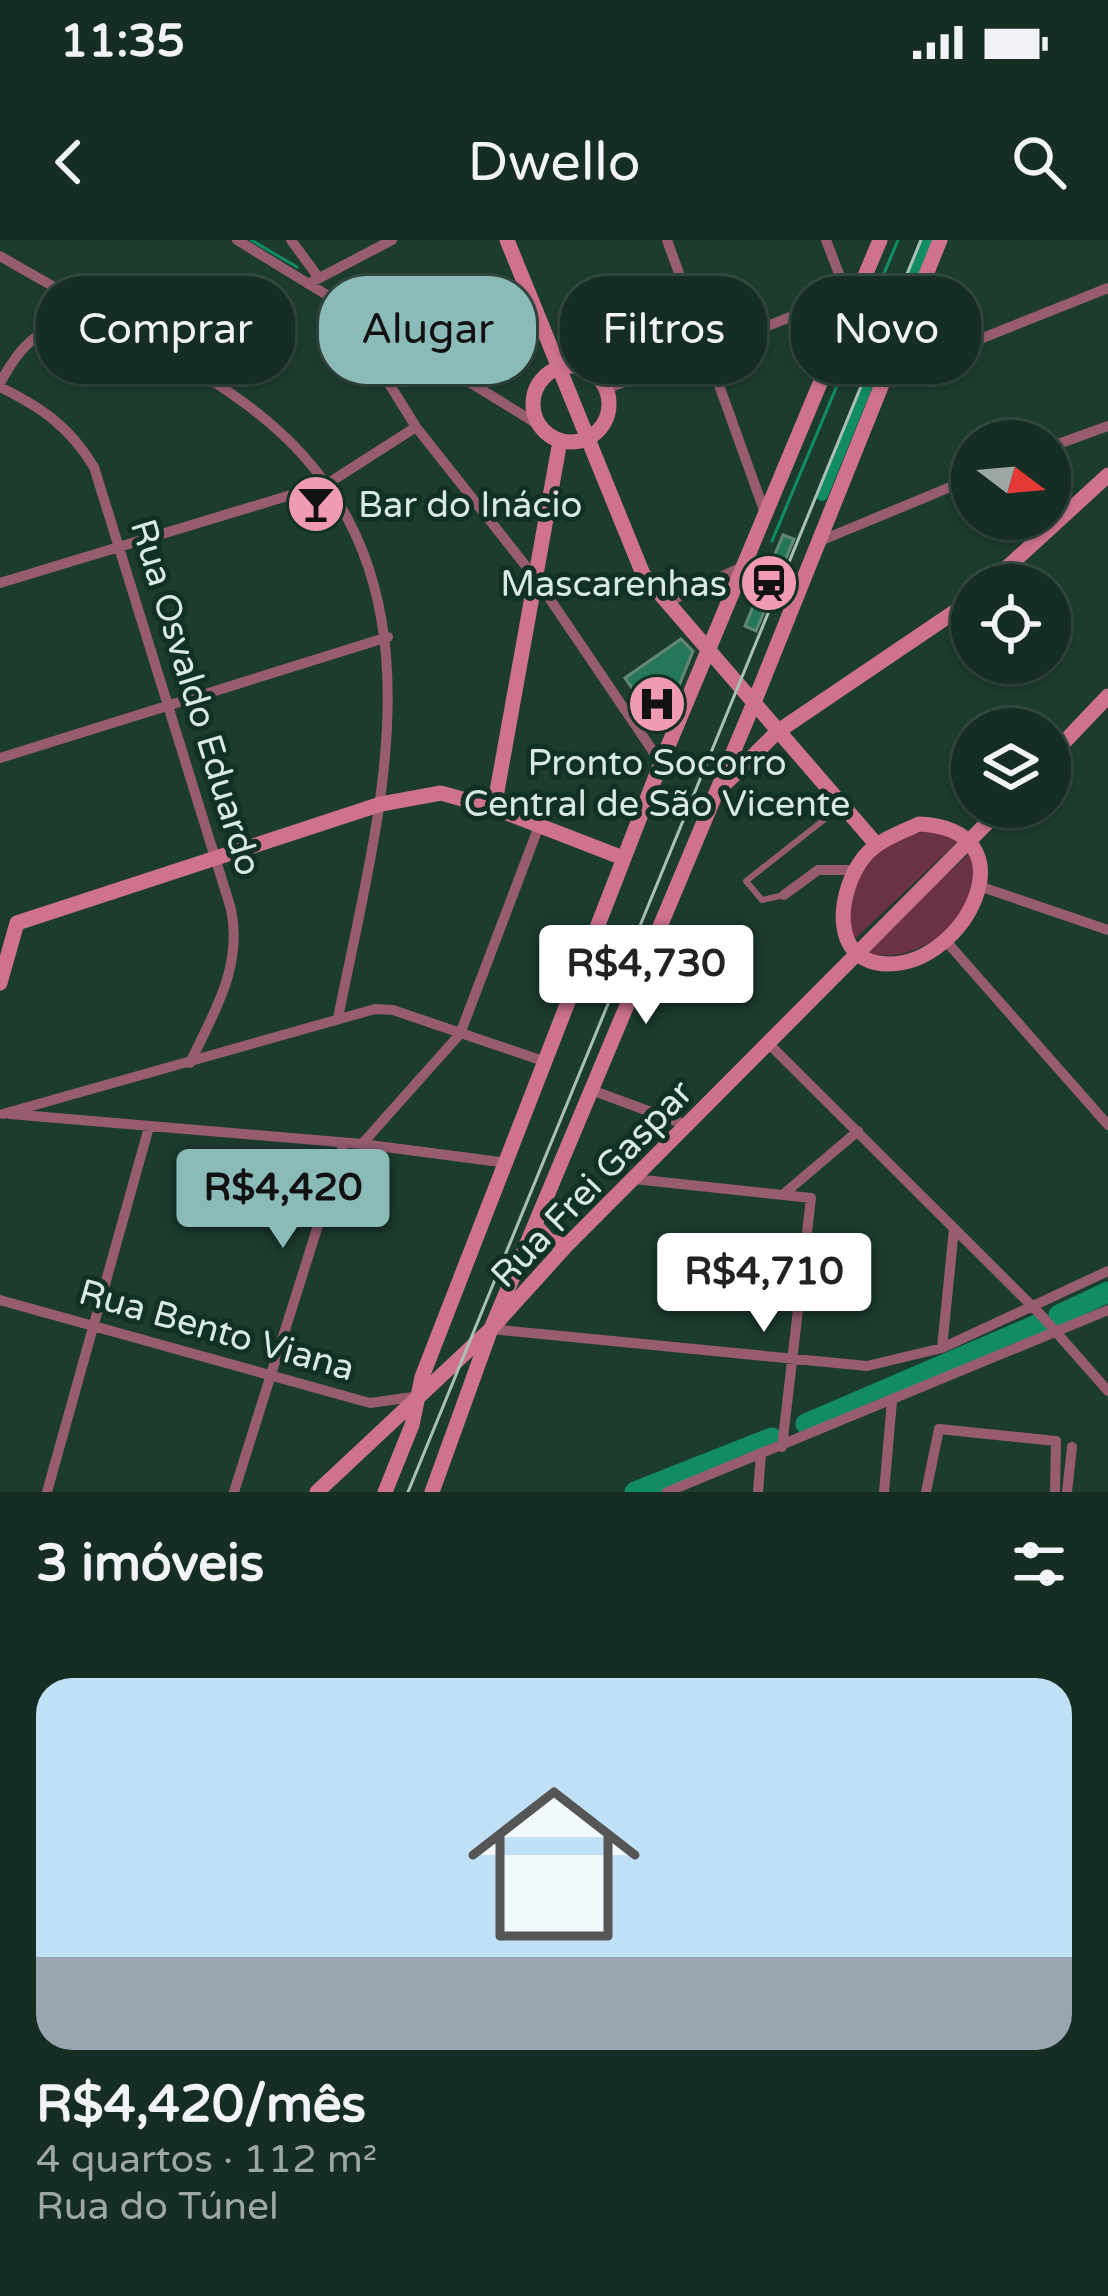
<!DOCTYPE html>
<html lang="pt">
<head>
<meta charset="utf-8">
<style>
  :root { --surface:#152d22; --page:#1e352a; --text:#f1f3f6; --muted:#9da8a5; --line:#344940; --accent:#8bbbb9 }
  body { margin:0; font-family:"Varela Round",sans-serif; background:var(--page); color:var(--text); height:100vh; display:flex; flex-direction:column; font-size:45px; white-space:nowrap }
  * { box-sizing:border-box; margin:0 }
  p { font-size:39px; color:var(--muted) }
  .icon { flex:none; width:66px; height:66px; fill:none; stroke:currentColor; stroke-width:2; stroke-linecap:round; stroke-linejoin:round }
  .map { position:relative; height:1252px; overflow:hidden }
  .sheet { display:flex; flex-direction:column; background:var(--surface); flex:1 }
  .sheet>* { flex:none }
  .guide { position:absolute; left:36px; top:36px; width:1038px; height:108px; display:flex; gap:24px }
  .needle { width:78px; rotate:106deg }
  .fabs { position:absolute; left:951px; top:180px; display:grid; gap:24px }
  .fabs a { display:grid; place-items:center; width:120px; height:120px; border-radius:50%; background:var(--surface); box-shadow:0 3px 9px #0004,0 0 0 3px var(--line); font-size:60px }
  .price { position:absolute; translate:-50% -102px; padding:0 27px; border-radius:12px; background:#fff; color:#222; font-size:39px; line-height:78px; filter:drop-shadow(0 3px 6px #0008) }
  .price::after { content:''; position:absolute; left:50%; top:72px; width:36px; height:27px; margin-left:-18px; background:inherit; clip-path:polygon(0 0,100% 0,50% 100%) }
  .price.selected { background:var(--accent); color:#111 }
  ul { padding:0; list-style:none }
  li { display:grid; align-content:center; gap:24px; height:636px; padding:0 36px }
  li+li { border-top:3px solid var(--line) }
  li span { display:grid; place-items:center; height:372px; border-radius:36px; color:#555 }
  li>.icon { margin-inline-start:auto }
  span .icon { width:216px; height:216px; fill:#fffc; stroke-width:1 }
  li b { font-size:51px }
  h2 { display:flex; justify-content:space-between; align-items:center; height:144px; padding:0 36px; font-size:51px }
  .tag { padding:0 42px; border-radius:48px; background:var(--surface); box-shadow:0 3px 9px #0004,0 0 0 3px var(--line); font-size:42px; line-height:108px }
  .tag.selected { background:var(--accent); color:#111 }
  .status { display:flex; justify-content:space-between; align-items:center; height:84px; padding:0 60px; background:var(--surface); direction:ltr }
  .status svg { height:33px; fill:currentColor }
  header { display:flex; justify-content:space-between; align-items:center; height:156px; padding:0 36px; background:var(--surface); font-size:54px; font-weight:600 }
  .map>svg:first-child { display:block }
  .green { fill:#6b3144 }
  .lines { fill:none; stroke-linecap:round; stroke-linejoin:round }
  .stream { stroke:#118c65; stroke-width:3 }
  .canal { stroke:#118c65; stroke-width:12 }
  .river { stroke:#118c65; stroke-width:21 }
  .building { fill:#247759; stroke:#648676; stroke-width:3 }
  .lane { stroke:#975d6e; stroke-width:6 }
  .street { stroke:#975d6e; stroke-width:10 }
  .secondary { stroke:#ce728e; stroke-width:15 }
  .tram { stroke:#aac0b6; stroke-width:3 }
  .labels { text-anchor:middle; stroke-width:10; stroke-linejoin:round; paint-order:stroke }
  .poi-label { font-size:36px; fill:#d8eae2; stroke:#113124; text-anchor:start }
  .street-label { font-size:36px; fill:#d8eae2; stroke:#113124 }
</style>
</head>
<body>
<div class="status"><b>11:35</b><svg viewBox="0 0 49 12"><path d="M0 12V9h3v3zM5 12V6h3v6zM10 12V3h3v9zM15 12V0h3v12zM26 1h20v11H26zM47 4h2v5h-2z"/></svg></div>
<header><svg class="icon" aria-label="back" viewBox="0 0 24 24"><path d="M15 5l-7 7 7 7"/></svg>Dwello<svg class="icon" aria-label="search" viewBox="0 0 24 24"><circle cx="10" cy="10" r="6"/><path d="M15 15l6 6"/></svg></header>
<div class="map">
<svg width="1108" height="1252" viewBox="0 0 1108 1252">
  <rect width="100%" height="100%" fill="#1c3c2e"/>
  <!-- green -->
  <path class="green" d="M 926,591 L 942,591 L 957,602 L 856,698 L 851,695 C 846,639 869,603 926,591 Z
    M 969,614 C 996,671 913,733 863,711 Z"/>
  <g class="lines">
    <!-- stream -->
    <path class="stream" d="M 251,0 L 297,27
      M 772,301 L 898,0"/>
    <!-- canal -->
    <path class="canal" d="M 822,255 L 926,0"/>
    <!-- river -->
    <path class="river" d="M 1059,1075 L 1108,1052
      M 806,1184 L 1039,1084
      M 635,1252 L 772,1198"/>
  </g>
  <!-- building -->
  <path class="building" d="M 783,295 L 794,299 L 756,391 L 745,386 Z
    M 681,399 L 693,411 L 661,490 L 625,438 Z"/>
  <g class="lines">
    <!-- lane -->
    <path class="lane" d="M 784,655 L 762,660 L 746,641 L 839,568"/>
    <!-- street -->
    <path class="street" d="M 237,0 L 539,185
      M 291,0 L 319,38
      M 667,0 L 765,273
      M 826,0 L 847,55
      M 0,16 C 80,63 168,107 243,162 C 459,318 381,561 338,778
      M 308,44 L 392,0
      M 341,66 L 416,187 L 537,340 L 661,523
      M 52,84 L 66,55
      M 885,137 L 1108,48
      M 0,143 C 29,91 46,85 103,80
      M 0,147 C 42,168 69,186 94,227 L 231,669 C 243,727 214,772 190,823
      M 606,149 L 847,55 L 855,58
      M 1050,207 L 1108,186
      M 820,301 L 972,238
      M 0,343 L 327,244 L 416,187
      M 666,363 L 744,326
      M 0,518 L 388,397
      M 979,646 L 1108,690
      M 784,655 L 818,630 L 855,630
      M 945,700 L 1108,885
      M 768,803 L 1041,1075 L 1108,1151
      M 594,851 L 689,886
      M 3,874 L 375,769 L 393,770 L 546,822
      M 10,874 L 362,904 L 508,923
      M 362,904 L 460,794 L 539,586
      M 634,939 L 811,958 L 782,1207
      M 786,952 L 858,891
      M 0,1060 L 370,1163 L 413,1157
      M 491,1089 L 867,1126 L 942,1108 L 1108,1031
      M 942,1108 L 954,989
      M 47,1252 L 149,887
      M 234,1252 L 344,903
      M 667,1252 L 1108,1070
      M 758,1252 L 761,1215
      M 884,1252 L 892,1161
      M 926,1252 L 939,1189 L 1056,1201 L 1055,1252
      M 1067,1252 L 1072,1207"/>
    <!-- secondary -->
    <path class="secondary" d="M 507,0 L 643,334 L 876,604
      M533 164a38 38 0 1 1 76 0a38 38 0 1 1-76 0Z
      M 988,345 L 1108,235
      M 1050,517 L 1108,456
      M 725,544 L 777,492 L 972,360
      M 494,568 L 560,201
      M 919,584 C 1034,589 966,725 888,724 C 827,723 838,649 864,617 C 878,600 900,593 919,584 Z
      M 0,743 L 17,683 L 381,564 L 441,553 L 494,568 L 623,618
      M 536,986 L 548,1000 L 566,1006
      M 317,1252 L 491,1089 L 566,1006 L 1003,567
      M 385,1252 L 412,1185 L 422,1137 L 661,523 L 880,0
      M 432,1252 L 491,1089 L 753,465 L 940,0"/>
    <!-- tram -->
    <path class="tram" d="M 408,1252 L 921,0"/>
  </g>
  <!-- icons -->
  <defs>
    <g id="bar-disc" transform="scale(3)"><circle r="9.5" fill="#f19ab3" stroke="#113124"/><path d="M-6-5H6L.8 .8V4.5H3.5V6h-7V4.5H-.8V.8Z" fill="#111"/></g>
    <g id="station-disc" transform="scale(3)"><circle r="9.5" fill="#f19ab3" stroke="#113124"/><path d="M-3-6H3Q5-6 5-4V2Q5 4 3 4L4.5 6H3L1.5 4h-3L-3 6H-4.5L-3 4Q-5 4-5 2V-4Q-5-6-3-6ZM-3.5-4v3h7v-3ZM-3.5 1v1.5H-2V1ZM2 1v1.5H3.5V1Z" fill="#111"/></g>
    <g id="hospital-disc" transform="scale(3)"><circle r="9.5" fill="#f19ab3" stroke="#113124"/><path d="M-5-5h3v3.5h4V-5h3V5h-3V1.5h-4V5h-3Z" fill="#111"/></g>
  </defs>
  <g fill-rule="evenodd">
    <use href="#bar-disc" x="316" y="264"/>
    <use href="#station-disc" x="769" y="343"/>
    <use href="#hospital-disc" x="657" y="464"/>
  </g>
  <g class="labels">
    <!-- poi labels -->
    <g class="poi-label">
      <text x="358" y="277">Bar do Inácio</text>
      <text x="727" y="356" text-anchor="end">Mascarenhas</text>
      <text x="657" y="535" text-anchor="middle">Pronto Socorro<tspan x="657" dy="41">Central de São Vicente</tspan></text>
    </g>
    <!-- street labels -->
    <g class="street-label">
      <text transform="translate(197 457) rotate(73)" y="13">Rua Osvaldo Eduardo</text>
      <text transform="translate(591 943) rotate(-46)" y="13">Rua Frei Gaspar</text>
      <text transform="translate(217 1089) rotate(16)" y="13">Rua Bento Viana</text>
    </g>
  </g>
</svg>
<div class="fabs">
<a><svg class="needle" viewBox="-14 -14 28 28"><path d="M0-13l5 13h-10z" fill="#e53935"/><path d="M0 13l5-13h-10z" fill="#9da8a5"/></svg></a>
<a><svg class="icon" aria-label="locate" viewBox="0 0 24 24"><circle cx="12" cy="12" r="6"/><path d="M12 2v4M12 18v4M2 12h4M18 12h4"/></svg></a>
<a><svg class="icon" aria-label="layers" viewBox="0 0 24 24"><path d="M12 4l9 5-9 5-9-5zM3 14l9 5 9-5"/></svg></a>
</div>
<b class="price" style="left:646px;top:787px">R$4,730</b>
<b class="price selected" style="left:283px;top:1011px">R$4,420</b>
<b class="price" style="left:764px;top:1095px">R$4,710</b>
<div class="guide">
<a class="tag">Comprar</a>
<a class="tag selected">Alugar</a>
<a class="tag">Filtros</a>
<a class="tag">Novo</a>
</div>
</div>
<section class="sheet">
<h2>3 imóveis<svg class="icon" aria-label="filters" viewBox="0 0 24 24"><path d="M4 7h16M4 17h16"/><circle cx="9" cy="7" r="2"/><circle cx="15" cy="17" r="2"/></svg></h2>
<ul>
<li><span style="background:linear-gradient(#bfe0f5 75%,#9aa5b1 0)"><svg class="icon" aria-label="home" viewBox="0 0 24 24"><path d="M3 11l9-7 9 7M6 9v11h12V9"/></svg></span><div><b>R$4,420/mês</b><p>4 quartos · 112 m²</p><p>Rua do Túnel</p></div></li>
</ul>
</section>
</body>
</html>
